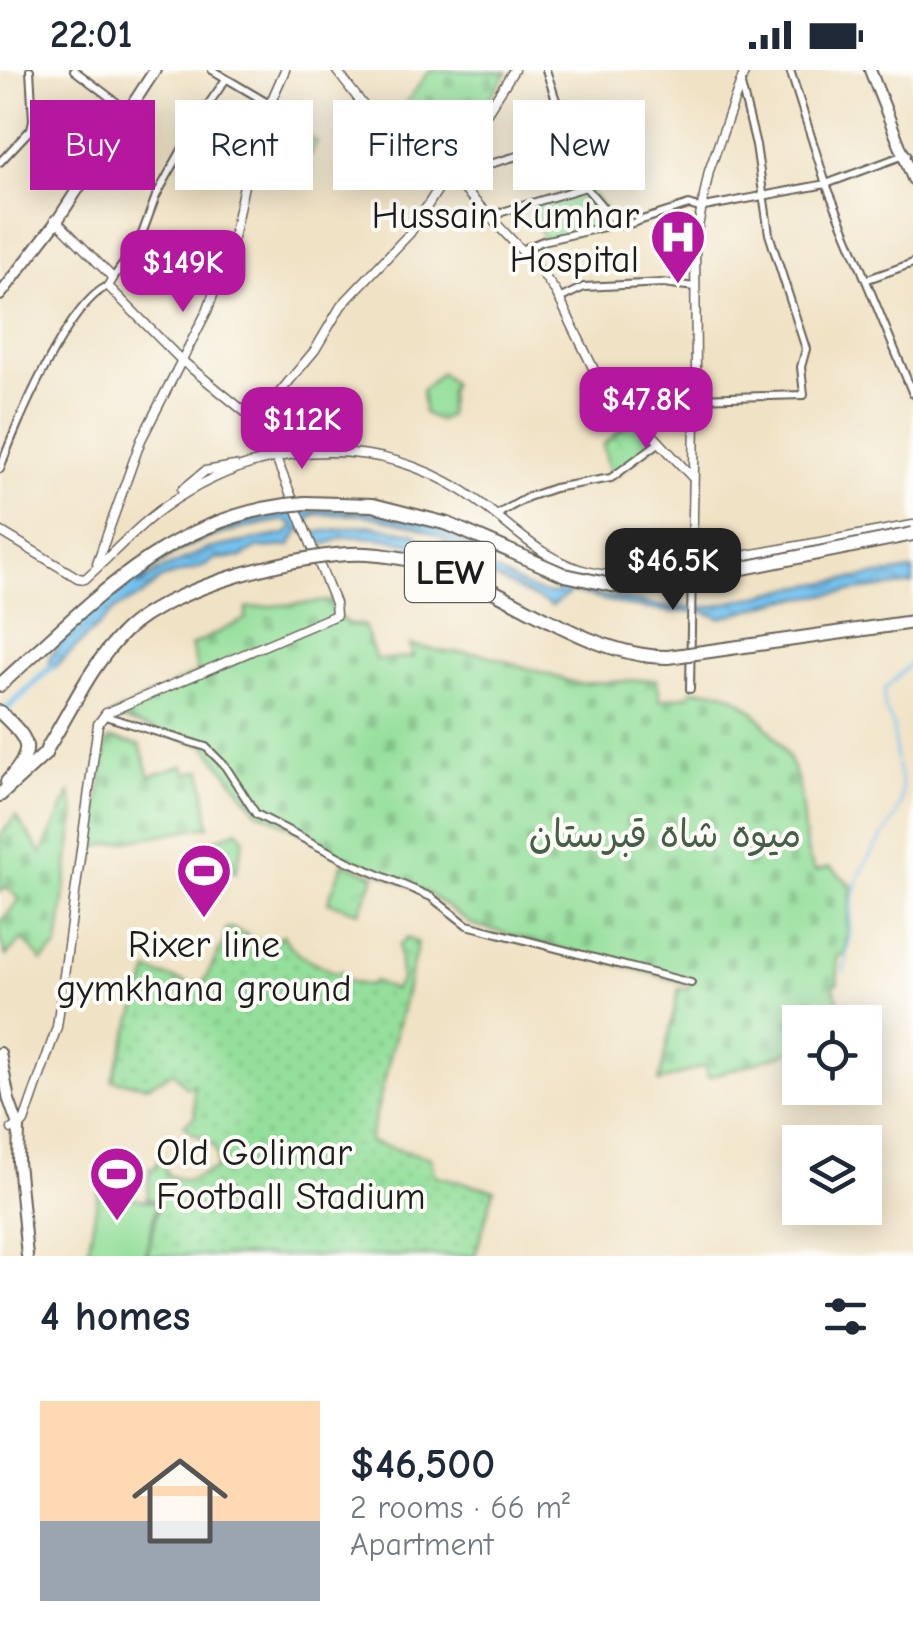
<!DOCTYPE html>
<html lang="en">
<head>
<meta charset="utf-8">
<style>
  :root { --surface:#fff; --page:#f6f6f7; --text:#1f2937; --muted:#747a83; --accent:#b5179e }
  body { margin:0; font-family:"Comic Neue","Playpen Sans Arabic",sans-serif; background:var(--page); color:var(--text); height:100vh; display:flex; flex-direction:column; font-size:38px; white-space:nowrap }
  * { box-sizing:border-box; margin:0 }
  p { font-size:32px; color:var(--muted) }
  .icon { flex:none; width:55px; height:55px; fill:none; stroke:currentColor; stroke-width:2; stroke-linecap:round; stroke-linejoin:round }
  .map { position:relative; height:1186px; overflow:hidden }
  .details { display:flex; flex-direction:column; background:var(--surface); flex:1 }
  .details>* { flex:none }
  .guide { position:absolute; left:30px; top:30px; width:855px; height:90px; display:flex; gap:20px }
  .buttons { position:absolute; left:782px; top:935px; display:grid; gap:20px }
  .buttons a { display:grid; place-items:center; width:100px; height:100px; border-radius:0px; background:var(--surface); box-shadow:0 5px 25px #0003; font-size:50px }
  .price { position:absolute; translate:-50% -85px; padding:0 22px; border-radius:20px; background:var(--accent); color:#fff; font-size:32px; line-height:65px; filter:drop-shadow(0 2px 5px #0008) }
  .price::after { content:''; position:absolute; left:50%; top:60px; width:30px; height:22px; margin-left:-15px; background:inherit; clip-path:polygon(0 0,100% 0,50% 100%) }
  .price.selected { background:#222; color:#fff }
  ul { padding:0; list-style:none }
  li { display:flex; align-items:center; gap:30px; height:250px; padding:0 40px }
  li span { display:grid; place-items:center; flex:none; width:280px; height:200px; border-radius:0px; color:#555 }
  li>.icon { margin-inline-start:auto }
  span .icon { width:120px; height:120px; fill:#fffc; stroke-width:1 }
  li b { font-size:42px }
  h2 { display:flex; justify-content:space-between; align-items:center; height:120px; padding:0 40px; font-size:42px }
  .pill { padding:0 35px; border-radius:0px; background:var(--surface); box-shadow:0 5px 25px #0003; font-size:35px; line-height:90px }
  .pill.selected { background:var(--accent); color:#fff }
  .status { display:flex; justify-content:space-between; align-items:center; height:70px; padding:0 50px; background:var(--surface); direction:ltr }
  .status svg { height:28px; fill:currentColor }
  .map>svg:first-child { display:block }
  .grass { fill:url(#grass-dots); stroke:#587e5c; stroke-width:2.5 }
  .cemetery { fill:url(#cemetery-stones); stroke:#587e5c; stroke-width:2.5 }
  .park { fill:url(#park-crowns); stroke:#587e5c; stroke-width:2.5 }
  .pitch { fill:#94df9b; stroke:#587e5c; stroke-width:2.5 }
  .water { fill:url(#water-waves); stroke:#486e85; stroke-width:2.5; fill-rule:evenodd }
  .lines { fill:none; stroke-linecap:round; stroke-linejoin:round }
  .stream { stroke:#73c1ee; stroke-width:2.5 }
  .river { stroke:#73c1ee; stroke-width:6 }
  .tertiary-casing { stroke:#666157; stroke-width:10 }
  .secondary-casing { stroke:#666157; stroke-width:11 }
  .primary-casing { stroke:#666157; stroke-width:14 }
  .motorway-casing { stroke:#666157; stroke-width:16 }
  .tertiary { stroke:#fff; stroke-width:6 }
  .secondary { stroke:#fff; stroke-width:8 }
  .primary { stroke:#fff; stroke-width:10 }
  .motorway { stroke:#fff; stroke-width:12 }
  .motorway-bridge-casing { stroke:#666157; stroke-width:16; stroke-linecap:butt }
  .motorway-bridge { stroke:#fff; stroke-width:12 }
  .labels { text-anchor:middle; stroke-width:8; stroke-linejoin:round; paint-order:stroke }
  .shield { fill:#fdfcf7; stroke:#605f5e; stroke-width:2.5 }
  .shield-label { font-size:35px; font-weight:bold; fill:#1c1c1c }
  .poi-label { font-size:38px; fill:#1c1c1c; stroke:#fdfcf7; text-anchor:end }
  .park-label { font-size:38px; fill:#466048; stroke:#fdfcf7 }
</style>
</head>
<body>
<div class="status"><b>22:01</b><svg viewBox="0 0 49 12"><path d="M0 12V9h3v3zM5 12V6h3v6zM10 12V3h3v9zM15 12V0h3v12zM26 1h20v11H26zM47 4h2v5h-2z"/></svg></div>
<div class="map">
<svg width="913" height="1186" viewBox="0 0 913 1186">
  <defs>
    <pattern id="grass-dots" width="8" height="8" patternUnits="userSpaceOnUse" patternTransform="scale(2.5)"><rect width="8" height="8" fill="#94df9b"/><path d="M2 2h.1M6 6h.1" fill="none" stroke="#7fbf85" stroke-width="1.8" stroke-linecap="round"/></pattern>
    <pattern id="cemetery-stones" width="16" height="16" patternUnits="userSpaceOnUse" patternTransform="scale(2.5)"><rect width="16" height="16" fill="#94df9b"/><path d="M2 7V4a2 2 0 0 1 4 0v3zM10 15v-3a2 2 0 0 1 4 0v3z" fill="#7fbf85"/></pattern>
    <pattern id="park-crowns" width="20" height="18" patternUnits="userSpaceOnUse" patternTransform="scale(2.5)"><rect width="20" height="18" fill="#94df9b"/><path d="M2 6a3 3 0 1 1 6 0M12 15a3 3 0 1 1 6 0" fill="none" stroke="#7fbf85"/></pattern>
    <pattern id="water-waves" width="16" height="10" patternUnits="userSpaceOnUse" patternTransform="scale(2.5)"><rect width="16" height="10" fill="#73c1ee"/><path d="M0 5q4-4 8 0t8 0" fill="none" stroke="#63a5cc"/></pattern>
  </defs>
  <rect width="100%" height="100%" fill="#fdfcf7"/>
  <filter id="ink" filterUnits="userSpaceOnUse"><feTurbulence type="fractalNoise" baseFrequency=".01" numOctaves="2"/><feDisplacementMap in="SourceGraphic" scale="20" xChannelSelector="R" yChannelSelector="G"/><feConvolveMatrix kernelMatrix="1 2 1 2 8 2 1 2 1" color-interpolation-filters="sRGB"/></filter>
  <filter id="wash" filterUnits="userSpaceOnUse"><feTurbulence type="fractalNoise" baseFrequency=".0048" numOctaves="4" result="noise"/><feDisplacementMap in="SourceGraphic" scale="40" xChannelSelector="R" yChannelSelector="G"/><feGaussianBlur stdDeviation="2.25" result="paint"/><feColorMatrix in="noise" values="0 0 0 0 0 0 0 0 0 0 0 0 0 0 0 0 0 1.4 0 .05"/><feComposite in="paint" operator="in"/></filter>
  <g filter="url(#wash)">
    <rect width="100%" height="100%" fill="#f0e2c4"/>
    <!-- grass -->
    <path class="grass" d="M 227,858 C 241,858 254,872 269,875 L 283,865 C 294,888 315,891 335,903 L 342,901 L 345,910 L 369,916 L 374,911 L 393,920 L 401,911 L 399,875 L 407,868 L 418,873 L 369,1072 L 431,1088 L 434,1105 L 494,1120 L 475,1186 L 147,1186 L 159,1133 L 147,1128 L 150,1098 L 155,1099 L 160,1084 L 168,1105 L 186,1111 L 216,1099 C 222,1065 198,1073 184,1055 L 195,1046 L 193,1015 L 186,1017 L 174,1002 L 147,1016 L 112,1010 L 149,901 L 190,914 L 203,913 L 223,874 Z"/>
    <!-- cemetery -->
    <path class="cemetery" d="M 430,0 L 507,2 L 444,99 L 404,76 L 388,57 Z
      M 330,531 L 334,544 L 349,554 L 364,556 L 376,590 L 413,587 L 410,575 L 445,582 L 480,583 L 578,614 L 657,609 L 660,630 L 690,625 L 691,620 C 704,621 718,619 730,625 C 758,638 788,680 797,709 C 806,741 799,771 815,801 L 830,797 L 852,815 L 845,885 L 837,886 L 838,913 L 833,916 L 843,944 L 821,948 L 822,952 L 800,952 L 800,979 L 708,1007 L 704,996 L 659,1012 L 679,918 L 687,920 L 690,914 L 471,854 L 429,824 L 334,782 L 330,776 L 256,740 L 206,676 L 111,646 L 198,602 L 191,576 L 245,549 L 247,538 Z
      M 111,669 L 140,675 L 150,706 L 184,695 L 186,703 L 202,700 L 209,756 L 93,777 L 107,672 Z
      M 70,723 L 75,743 L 58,877 L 42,891 L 23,869 L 6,886 L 0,871 L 0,853 L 20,829 L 6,817 L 0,822 L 0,766 L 16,746 L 42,784 Z
      M 237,760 L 244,768 L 236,802 L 199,793 L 197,778 Z"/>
    <!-- park -->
    <path class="park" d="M 441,303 L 452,313 L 449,321 L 448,346 L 439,351 L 424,343 L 422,320 Z
      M 636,346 L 659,370 L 611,408 L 603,375 Z
      M 343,792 L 375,806 L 359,842 L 328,832 Z"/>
    <!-- pitch -->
    <path class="pitch" d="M 273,43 L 317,72 L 300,102 L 262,79 Z
      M 587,117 L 617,154 L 543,171 L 533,134 Z
      M 99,1121 L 157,1133 L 145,1186 L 115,1186 L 88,1180 Z"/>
    <!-- water -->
    <path class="water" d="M 325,439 L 371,441 L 429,454 L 507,492 L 584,522 L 667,537 L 710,537 L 796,517 L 913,500 L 913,514 L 783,530 L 720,548 L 702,541 L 669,542 L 629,536 L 571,522 L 552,536 C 485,505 423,464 347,467 C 339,468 332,473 324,474 L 300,459 L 290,476 L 257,478 L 242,487 L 215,489 L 205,496 L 161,509 L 141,526 L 117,538 L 54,598 L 50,597 L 50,586 L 93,537 L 114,518 L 123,518 C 180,467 249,444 325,439 ZM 315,444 L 365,445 L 415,456 L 559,517 L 559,523 C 531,529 500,496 471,494 L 470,486 L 444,472 L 430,478 L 414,463 L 367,455 L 312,463 L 308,457 L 308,450 ZM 284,450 L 294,455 L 286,464 L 207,479 L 157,502 L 137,517 C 170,472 233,459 284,450 Z"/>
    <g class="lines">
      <!-- stream -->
      <path class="stream" d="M 896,690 L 893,655 L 885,639 L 884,620 L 913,591
        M 850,861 C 850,839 855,812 866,793 C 886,754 913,745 897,695
        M 844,902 L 850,864"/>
      <!-- river -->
      <path class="river" d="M 1,645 L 53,595"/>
    </g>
  </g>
  <g filter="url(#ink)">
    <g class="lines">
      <!-- tertiary casing -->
      <g class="tertiary-casing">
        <path id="tertiary" d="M 74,0 L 128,41
          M 212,0 L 271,35
          M 546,0 L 584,115 L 617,154
          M 790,0 L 826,114 L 913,324
          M 34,50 L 83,105
          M 0,92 L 31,59 L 33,50 L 30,0
          M 460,113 L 490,94 L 571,70
          M 492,149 L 502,142 L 586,117
          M 521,180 L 543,171 L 617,154 L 626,155 L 689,135 L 699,138 L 826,114 L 907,84
          M 113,208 L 139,172 L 156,126 L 203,42 L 226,9
          M 868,209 L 913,193
          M 559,229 L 584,217 L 663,213 L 695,217
          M 695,328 L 804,325 L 801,297 L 806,279 L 769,164 L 756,75 L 741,15
          M 625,336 L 696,312
          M 0,399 C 15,356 68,233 108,216
          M 498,444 L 528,427 L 554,418 L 611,408 L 660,372
          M 690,619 L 692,495
          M 105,646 L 206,677 L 225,696 L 256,744 L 347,791 L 431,827 L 467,855 L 691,913"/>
      </g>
      <!-- secondary casing -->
      <g class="secondary-casing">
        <path id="secondary" d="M 336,0 L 398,80 L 458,113 L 538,198 L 556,222 L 596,304 L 692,407
          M 256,351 L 315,280 L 341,236 L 410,163 L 514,0
          M 182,420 L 205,401 L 235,396
          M 0,461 L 78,508 L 85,509 C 111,486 134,459 163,438 C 254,373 367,361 463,421 C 507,449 537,490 590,502 C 631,512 677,498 718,490 C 783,479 848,467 913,455
          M 692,491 L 696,304 L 695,172 L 709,101 L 745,0
          M 97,493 L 141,370 L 207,241 L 221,204 L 233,168 L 253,72 L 285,0
          M 632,500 L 692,490
          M 12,1059 L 19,1058 L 24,1052 L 57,957 L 98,654 L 106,643 L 336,545 L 335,533 L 275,386 L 256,351 L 180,289 L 108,216 L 113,208 L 55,149"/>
      </g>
      <!-- primary casing -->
      <g class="primary-casing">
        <path id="primary" d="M 870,0 L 913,109
          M 0,225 L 57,151 L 155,0
          M 0,983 L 9,1030 L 19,1058 L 18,1092 L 27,1186"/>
      </g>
      <!-- motorway casing -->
      <g class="motorway-casing">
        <path id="motorway" d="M 305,433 L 373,435 L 448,454
          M 0,615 C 88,536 162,452 286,435
          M 0,642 C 31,672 36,678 7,712
          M 0,725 L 45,684 L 48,677"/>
      </g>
      <!-- tertiary -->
      <use href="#tertiary" class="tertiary"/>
      <!-- secondary -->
      <use href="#secondary" class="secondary"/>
      <!-- primary -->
      <use href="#primary" class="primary"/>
      <!-- motorway -->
      <use href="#motorway" class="motorway"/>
      <!-- motorway-bridge casing -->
      <g class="motorway-bridge-casing">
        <path id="motorway-bridge" d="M 286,435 L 305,433
          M 448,454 L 565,505 L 621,517 L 668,513 L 913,464
          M 48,677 C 73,637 90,596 124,562 C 170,517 303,481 367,484 C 400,486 433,494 464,507 C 528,535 597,587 668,587 L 913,552"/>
      </g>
      <!-- motorway-bridge -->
      <use href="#motorway-bridge" class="motorway-bridge"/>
    </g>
  </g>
  <!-- icons -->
  <defs>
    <g id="hospital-pin" transform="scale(2.875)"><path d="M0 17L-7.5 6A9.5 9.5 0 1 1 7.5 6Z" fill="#b5179e" stroke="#fdfcf7"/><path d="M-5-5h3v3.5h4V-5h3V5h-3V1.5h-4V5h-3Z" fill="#fff"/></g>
    <g id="stadium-pin" transform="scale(2.875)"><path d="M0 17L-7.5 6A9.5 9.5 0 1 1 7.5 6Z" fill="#b5179e" stroke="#fdfcf7"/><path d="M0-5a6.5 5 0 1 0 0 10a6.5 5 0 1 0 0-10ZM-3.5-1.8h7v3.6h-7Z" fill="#fff"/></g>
  </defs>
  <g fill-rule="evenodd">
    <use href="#hospital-pin" x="678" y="167"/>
    <use href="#stadium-pin" x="204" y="801"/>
    <use href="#stadium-pin" x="117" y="1104"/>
  </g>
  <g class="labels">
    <!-- shield labels -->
    <rect class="shield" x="405" y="472" width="90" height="60" rx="8"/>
    <g class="shield-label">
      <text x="450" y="514">LEW</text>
    </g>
    <!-- poi labels -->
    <g class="poi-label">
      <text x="639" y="158">Hussain Kumhar<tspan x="639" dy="44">Hospital</tspan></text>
      <text x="204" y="887" text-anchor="middle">Rixer line<tspan x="204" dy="44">gymkhana ground</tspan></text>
      <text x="156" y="1095" text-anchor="start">Old Golimar<tspan x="156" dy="44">Football Stadium</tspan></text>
    </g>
    <!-- park labels -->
    <g class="park-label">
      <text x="665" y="777">میوہ شاہ قبرستان</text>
    </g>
  </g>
</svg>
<div class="buttons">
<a><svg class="icon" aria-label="locate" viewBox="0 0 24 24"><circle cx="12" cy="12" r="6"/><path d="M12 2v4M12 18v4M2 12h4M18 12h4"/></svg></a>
<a><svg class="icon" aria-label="layers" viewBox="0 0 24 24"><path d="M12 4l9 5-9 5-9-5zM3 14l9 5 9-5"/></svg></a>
</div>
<b class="price" style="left:183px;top:245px">$149K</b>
<b class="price" style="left:646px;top:382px">$47.8K</b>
<b class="price" style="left:302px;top:402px">$112K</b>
<b class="price selected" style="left:673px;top:543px">$46.5K</b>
<div class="guide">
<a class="pill selected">Buy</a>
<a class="pill">Rent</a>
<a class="pill">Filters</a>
<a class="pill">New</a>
</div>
</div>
<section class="details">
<h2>4 homes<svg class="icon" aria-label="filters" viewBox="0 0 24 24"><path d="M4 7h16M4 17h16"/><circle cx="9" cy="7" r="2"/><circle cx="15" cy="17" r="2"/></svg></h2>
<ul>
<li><span style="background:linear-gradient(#ffd9b3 60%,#9aa5b1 0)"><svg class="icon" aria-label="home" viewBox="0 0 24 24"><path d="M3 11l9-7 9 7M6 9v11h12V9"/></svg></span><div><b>$46,500</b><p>2 rooms · 66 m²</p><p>Apartment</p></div></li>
</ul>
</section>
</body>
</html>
